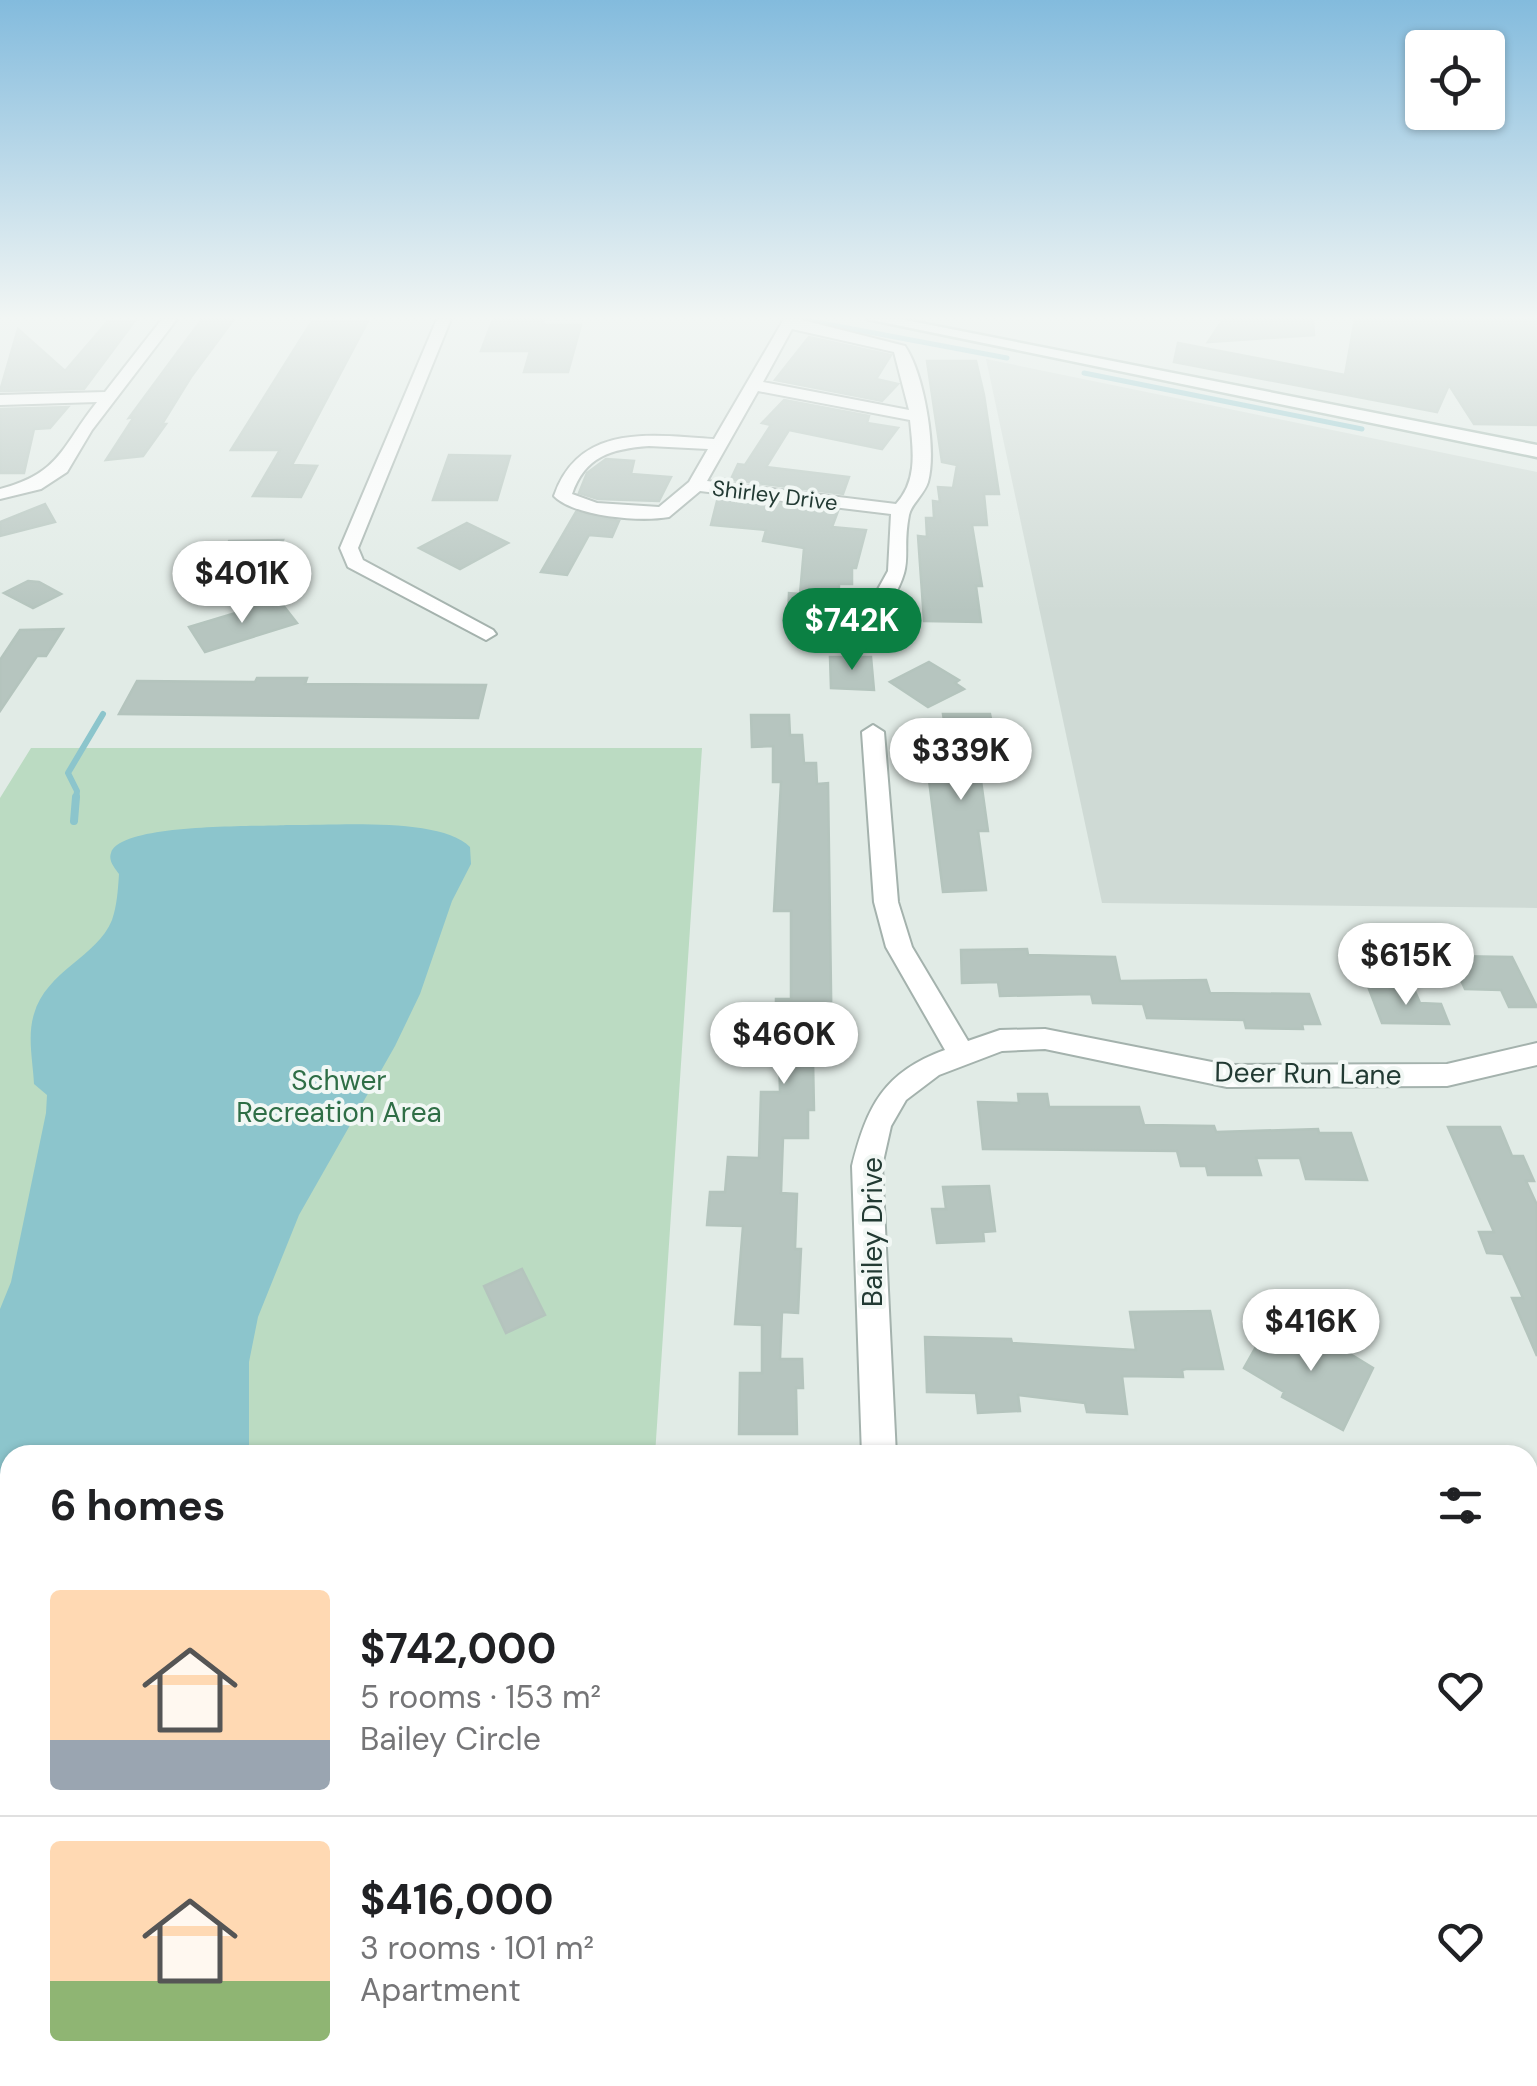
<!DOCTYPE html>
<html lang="en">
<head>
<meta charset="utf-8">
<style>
  :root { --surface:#fff; --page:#f6f6f6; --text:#202124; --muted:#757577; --line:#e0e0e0; --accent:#0b8043 }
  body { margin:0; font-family:"DM Sans",sans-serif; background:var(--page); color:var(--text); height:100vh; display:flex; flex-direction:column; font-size:38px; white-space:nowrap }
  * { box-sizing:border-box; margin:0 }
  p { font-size:32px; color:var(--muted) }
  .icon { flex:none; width:55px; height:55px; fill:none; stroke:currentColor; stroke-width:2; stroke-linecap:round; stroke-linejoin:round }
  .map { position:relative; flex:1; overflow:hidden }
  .side { position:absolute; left:0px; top:1445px; width:1538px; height:642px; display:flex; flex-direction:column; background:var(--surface); border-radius:30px 30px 0 0; box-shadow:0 2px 8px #0004 }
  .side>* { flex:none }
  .buttons { position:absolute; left:1405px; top:30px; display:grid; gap:20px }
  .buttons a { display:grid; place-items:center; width:100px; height:100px; border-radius:10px; background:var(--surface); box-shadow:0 2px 8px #0004; font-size:50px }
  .price { position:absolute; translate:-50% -85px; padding:0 22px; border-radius:35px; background:#fff; color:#222; font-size:32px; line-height:65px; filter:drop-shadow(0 2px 5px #0008) }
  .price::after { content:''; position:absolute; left:50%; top:60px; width:30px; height:22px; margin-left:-15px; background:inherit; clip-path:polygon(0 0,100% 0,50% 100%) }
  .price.current { background:var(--accent); color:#fff }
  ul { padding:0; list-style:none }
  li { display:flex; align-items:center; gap:30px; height:250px; padding:0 50px }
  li+li { border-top:2px solid var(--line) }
  li span { display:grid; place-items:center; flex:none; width:280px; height:200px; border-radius:10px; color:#555 }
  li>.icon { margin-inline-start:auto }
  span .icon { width:120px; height:120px; fill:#fffc; stroke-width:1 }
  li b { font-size:42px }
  h2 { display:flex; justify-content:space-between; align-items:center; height:120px; padding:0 50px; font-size:42px }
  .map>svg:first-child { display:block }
  .built { fill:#cfdad5 }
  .green { fill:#bbdbc2 }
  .water { fill:#8cc5cc }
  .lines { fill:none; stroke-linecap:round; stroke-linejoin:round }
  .stream-far2 { stroke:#8cc5cc; stroke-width:5 }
  .stream-far1 { stroke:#8cc5cc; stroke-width:6 }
  .stream { stroke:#8cc5cc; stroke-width:8 }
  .building { fill:#b6c5bf; stroke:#b4c4bd; stroke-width:2.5 }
  .minor-casing { stroke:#a4b2ad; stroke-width:4 }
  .secondary-casing { stroke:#a0b6ad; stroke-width:5 }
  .minor { fill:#fff; fill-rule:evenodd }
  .secondary { fill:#fff; fill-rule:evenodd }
  .labels { text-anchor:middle; stroke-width:8; stroke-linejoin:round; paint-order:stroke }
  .far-street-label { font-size:22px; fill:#223a33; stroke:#f1f7f4 }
  .street-label { font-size:28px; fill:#223a33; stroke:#f1f7f4 }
  .park-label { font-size:28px; fill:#2f6e46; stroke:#f1f7f4 }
</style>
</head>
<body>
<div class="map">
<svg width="1537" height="2086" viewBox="0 0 1537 2086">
  <rect width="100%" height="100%" fill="#e1ebe6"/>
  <!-- built -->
  <path class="built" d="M 986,359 L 1537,472 L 1537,908 L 1102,903 Z"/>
  <!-- green -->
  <path class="green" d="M 31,748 L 702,748 L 655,1455 L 10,1455 L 10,1996 L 0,1995 L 0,798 Z
    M 1528,1921 L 1537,1921 L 1537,2086 L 1013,2086 L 1015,2078 L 1528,2078 Z
    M 0,2008 L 10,2008 L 10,2078 L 341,2078 L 340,2086 L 0,2086 Z
    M 763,2078 L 908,2078 L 904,2086 L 776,2086 Z"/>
  <!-- water -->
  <path class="water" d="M 286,825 C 329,826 440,816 470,847 L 471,864 L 452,901 L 420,994 L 395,1046 L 299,1215 L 258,1317 L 249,1362 L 249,1455 L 10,1455 L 10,1633 L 0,1629 L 0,1309 L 11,1282 L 46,1113 L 47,1095 L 34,1084 C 33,1062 27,1036 34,1014 C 46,971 97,957 112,920 C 117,906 118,889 119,874 C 115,868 108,861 111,853 C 120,823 256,827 286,825 Z"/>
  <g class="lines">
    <!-- stream-far2 -->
    <path class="stream-far2" d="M 805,320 L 1007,358
      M 1084,373 L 1362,429"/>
    <!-- stream-far1 -->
    <path class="stream-far1" d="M 76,799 L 77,791 L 68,773 L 103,714"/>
    <!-- stream -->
    <path class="stream" d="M 74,821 L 76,797"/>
  </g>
  <!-- building -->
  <path class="building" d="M 202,319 L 234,319 L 191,377 L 162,424 L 166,424 L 143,456 L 106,460 L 134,417 L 129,418 Z
    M 493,319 L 544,319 L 543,325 L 581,325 L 568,372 L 524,372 L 530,351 L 481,351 Z
    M 1223,319 L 1313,319 L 1314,335 L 1208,342 Z
    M 1355,319 L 1537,319 L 1537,425 L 1474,424 L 1449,385 L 1437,412 L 1174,362 L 1178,343 L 1345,375 Z
    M 108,321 L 134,322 L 84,389 L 0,391 L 18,329 L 65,371 Z
    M 312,321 L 368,321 L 292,465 L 317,466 L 301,497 L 253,496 L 280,450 L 231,450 Z
    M 809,337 L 891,355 L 876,379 L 898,384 L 882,401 L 775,380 Z
    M 927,361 L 976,361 L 984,395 L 999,494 L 984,494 L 987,525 L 972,525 L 982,586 L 976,586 L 981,622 L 924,621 L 918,536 L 927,537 L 926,518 L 934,518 L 933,501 L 940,502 L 938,487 L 953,488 L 957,465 L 942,462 Z
    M 784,400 L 869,416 L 867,423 L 898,428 L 882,449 L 789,430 L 766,467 L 849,477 L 843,494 L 724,479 L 731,479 L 738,464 L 745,465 L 771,425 L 762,423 Z
    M 68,407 L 50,428 L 34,429 L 24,473 L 0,473 L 0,409 Z
    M 449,455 L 510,456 L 497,500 L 433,500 Z
    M 606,459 L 634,461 L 631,474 L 671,477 L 659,501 L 598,499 L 579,493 L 587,473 Z
    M 718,497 L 838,511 L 832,527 L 866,530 L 856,568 L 852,568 L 852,584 L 839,584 L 838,619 L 788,618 L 789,593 L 800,594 L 804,548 L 763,541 L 766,530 L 711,525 Z
    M 45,504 L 55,522 L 0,536 L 0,522 Z
    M 576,512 L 619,521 L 612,537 L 589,535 L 567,575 L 541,572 Z
    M 467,523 L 508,543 L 460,569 L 419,548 Z
    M 283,540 L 271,572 L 215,574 L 229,541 Z
    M 28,581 L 39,582 L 61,594 L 33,608 L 4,593 Z
    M 279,600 L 297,623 L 205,652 L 189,627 Z
    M 63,629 L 46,656 L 37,656 L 0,711 L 0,660 L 20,630 Z
    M 830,657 L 871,657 L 874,690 L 831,688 Z
    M 929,662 L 959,680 L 955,683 L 964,689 L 928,707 L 890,682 Z
    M 257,678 L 307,678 L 305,684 L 486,685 L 478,718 L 119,714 L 137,681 L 255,682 Z
    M 943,714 L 990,714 L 996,745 L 976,745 L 988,831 L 978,831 L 986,890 L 943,892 L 929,780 L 936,779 L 933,761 L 950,761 Z
    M 751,715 L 789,715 L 790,735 L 802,735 L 804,763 L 816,763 L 817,784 L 828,783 L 832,1059 L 813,1059 L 814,1110 L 808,1110 L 808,1138 L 783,1138 L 781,1193 L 797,1194 L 795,1249 L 801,1249 L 798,1313 L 782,1312 L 780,1359 L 802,1359 L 803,1388 L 796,1388 L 797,1434 L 739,1434 L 740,1373 L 762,1373 L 762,1325 L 735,1324 L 743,1226 L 707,1225 L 710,1192 L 725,1192 L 728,1157 L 759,1158 L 761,1092 L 780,1092 L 779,1051 L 775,1051 L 776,999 L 791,999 L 791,911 L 774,911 L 781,782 L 773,782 L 773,746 L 752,747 Z
    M 1027,949 L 1028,955 L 1115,957 L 1120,981 L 1206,980 L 1210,993 L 1309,994 L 1320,1024 L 1302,1024 L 1303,1029 L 1246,1028 L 1244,1020 L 1147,1018 L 1143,1004 L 1093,1003 L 1091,994 L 1000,996 L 998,982 L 962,983 L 961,950 Z
    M 1450,956 L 1512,957 L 1537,1007 L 1509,1007 L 1501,990 L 1465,989 Z
    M 1369,989 L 1414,989 L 1420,1003 L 1441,1004 L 1449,1024 L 1382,1023 Z
    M 1018,1094 L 1047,1094 L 1049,1107 L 1139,1107 L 1144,1125 L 1214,1126 L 1216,1132 L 1318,1129 L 1319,1133 L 1351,1133 L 1367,1180 L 1306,1179 L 1300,1158 L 1256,1158 L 1261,1175 L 1208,1175 L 1206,1166 L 1181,1166 L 1177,1151 L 983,1149 L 978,1102 L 1019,1103 Z
    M 1448,1127 L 1500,1127 L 1512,1156 L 1523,1156 L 1534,1181 L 1526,1181 L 1537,1205 L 1537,1356 L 1512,1298 L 1523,1298 L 1503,1254 L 1487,1253 L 1479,1232 L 1494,1232 Z
    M 989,1186 L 995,1231 L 983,1232 L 984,1241 L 937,1243 L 932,1209 L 946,1209 L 943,1187 Z
    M 522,1269 L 545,1315 L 506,1333 L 484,1286 Z
    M 1210,1311 L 1223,1369 L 1186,1369 L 1182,1370 L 1183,1377 L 1122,1376 L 1127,1414 L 1087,1412 L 1085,1403 L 1018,1395 L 1020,1411 L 978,1413 L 976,1393 L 927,1392 L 925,1337 L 1011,1339 L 1012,1343 L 1136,1350 L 1130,1312 Z
    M 1266,1329 L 1280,1337 L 1283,1331 L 1304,1344 L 1311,1330 L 1373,1368 L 1343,1430 L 1282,1397 L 1284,1392 L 1244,1368 Z"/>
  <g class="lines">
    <!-- minor casing -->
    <g class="minor-casing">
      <path id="minor" d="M 162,319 L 177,319 L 92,430 L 67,472 L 41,489 L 0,499 L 0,489 C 61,473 61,447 97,402 L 0,405 L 0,395 L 105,392 Z
        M 437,319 L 451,319 L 358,548 L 363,560 L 493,630 L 496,634 L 486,640 L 348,567 L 340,548 Z
        M 784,319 L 798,319 L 905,346 C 924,374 937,449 928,482 C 924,495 911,504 909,515 C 901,557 916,562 889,604 L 882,606 L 872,600 L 888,571 L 891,514 L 700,491 L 669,517 C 641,522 575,517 554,496 C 579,423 651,435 714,439 ZM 792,329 L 894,352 L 909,410 L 763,382 ZM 758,391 L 910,420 C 913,450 918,480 896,504 L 707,481 ZM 649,446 L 708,449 L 689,482 L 659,507 L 597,503 L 572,494 C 585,456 611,449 649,446 Z
        M 873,725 L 884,732 L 898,902 L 912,947 L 968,1041 L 1000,1030 L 1045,1029 L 1227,1065 L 1447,1064 L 1537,1043 L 1537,1065 L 1447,1086 L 1227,1087 L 1045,1049 L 1002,1051 L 939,1075 L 906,1100 L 891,1126 L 882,1166 L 896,1455 L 862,1455 L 852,1166 C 867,1106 884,1072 945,1050 L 886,947 L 874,902 L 862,732 Z
        M 0,1932 L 10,1933 L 10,1977 L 0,1976 Z
        M 584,2078 L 645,2078 L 648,2086 L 587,2086 Z
        M 927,2078 L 974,2078 L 971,2086 L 924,2086 Z"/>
    </g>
    <!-- secondary casing -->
    <g class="secondary-casing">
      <path id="secondary" d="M 867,319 L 900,319 L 1537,445 L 1537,457 Z"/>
    </g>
    <!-- minor -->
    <use href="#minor" class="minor"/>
    <!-- secondary -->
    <use href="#secondary" class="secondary"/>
  </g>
  <!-- sky -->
  <linearGradient id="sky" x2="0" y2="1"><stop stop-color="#83bbdd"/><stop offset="0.52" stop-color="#f2f6f4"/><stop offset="1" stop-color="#f2f6f4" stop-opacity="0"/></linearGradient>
  <rect width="1537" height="611" fill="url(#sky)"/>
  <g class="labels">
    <!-- far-street labels -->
    <g class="far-street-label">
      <text transform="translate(775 495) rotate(7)" y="8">Shirley Drive</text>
    </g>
    <!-- street labels -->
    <g class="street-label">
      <text transform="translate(1308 1073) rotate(1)" y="10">Deer Run Lane</text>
      <text transform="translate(872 1232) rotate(-90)" y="10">Bailey Drive</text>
    </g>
    <!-- park labels -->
    <g class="park-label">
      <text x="339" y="1090">Schwer<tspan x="339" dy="32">Recreation Area</tspan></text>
    </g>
  </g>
</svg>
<div class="buttons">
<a><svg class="icon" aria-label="locate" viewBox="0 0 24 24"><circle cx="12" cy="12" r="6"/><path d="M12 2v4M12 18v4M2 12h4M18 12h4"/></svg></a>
</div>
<b class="price" style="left:242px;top:626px">$401K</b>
<b class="price current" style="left:852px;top:673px">$742K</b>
<b class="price" style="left:961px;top:803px">$339K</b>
<b class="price" style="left:1406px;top:1008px">$615K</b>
<b class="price" style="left:784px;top:1087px">$460K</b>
<b class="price" style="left:1311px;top:1374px">$416K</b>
<section class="side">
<h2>6 homes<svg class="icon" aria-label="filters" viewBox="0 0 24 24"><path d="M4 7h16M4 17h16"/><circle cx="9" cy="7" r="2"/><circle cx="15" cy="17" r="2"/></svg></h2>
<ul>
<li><span style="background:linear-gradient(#ffd9b3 75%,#9aa5b1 0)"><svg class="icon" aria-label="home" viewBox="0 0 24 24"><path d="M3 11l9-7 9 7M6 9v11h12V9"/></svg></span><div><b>$742,000</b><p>5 rooms · 153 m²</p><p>Bailey Circle</p></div><svg class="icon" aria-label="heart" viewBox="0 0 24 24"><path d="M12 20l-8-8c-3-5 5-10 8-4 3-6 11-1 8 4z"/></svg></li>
<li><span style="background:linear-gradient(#ffd9b3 70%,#8fb573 0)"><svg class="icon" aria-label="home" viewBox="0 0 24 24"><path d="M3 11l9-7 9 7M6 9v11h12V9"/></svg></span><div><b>$416,000</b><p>3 rooms · 101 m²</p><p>Apartment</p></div><svg class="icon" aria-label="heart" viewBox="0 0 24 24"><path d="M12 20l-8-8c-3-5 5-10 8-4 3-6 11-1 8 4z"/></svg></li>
</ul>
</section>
</div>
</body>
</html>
